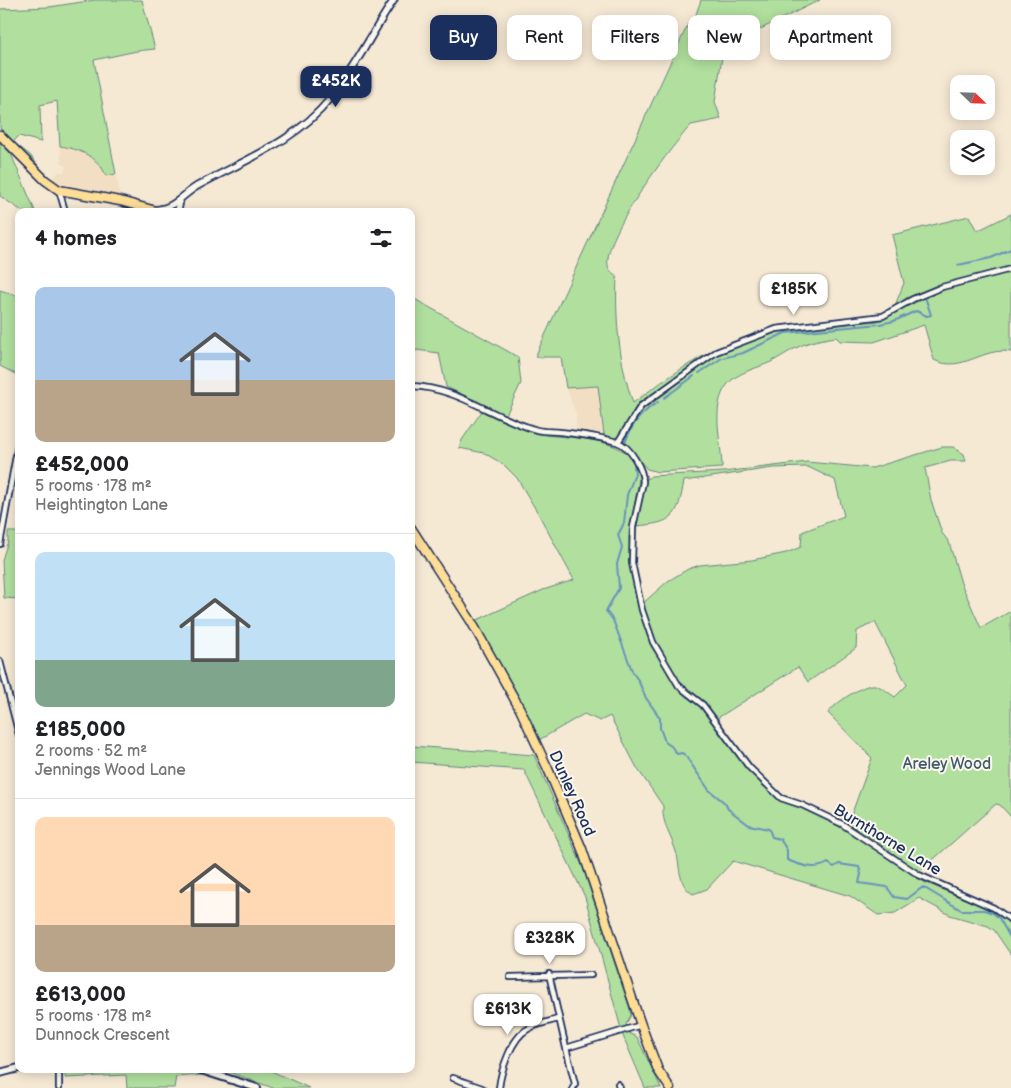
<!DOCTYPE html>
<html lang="en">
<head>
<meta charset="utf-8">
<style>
  :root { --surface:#fff; --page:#f2f2f2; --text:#202124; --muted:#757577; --line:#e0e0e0; --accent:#1b2f5e }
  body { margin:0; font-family:"Balsamiq Sans",sans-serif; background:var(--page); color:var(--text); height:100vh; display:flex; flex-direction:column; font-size:19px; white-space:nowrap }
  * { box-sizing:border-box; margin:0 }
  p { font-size:16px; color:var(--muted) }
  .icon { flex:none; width:28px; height:28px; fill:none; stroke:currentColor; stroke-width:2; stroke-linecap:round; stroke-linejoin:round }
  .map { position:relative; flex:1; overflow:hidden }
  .sheet { position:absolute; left:15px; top:208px; width:400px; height:865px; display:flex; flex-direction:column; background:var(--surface); border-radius:10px; box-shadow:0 2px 12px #0003 }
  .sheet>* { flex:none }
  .top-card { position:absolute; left:430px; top:15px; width:475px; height:45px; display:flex; gap:10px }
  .needle { width:32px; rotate:113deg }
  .controls { position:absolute; left:950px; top:75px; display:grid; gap:10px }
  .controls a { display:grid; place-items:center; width:45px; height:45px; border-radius:10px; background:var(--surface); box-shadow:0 2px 12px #0003; font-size:25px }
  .price { position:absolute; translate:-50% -42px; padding:0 11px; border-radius:10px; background:#fff; color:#222; font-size:16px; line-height:32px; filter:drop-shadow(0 1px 2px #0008) }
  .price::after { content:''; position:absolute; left:50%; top:30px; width:15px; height:11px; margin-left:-8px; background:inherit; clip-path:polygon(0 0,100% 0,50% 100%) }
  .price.selected { background:var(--accent); color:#fff }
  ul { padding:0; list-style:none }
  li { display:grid; align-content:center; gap:10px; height:265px; padding:0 20px }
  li+li { border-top:1px solid var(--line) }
  li span { display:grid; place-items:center; height:155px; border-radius:10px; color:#555 }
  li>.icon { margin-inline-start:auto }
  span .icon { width:90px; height:90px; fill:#fffc; stroke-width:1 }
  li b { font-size:21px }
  h2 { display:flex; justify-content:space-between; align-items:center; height:60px; padding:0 20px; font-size:21px }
  .pill { padding:0 18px; border-radius:10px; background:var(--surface); box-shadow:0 2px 12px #0003; font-size:18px; line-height:45px }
  .pill.selected { background:var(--accent); color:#fff }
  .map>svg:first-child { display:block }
  .built { fill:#f2dfc3 }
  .green { fill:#b0df9e; stroke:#66877e }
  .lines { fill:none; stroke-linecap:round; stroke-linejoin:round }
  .stream { stroke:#6892bc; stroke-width:2 }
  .minor-casing { stroke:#1b2f5e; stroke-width:8 }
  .tertiary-casing { stroke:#1b2f5e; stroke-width:9 }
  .secondary-casing { stroke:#1b2f5e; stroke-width:10 }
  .primary-casing { stroke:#1b2f5e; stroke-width:11 }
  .minor { stroke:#fbf7ec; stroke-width:4.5 }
  .tertiary { stroke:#fbf7ec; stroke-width:5.5 }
  .secondary { stroke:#fbf7ec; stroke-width:6 }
  .primary { stroke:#fedd96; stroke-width:8 }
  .labels { text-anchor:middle; stroke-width:4; stroke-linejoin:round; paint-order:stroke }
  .park-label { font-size:16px; fill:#405b6e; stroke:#fbf7ec }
  .street-label { font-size:16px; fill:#1b2f5e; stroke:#fbf7ec }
</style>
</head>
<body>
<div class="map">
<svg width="1011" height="1088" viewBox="0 0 1011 1088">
  <rect width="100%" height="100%" fill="#f6e9d4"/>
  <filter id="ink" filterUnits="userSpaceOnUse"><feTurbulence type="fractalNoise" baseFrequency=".02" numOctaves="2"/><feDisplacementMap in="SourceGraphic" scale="10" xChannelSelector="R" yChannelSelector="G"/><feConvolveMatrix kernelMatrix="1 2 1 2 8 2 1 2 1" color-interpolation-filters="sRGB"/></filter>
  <g filter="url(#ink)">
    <!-- built -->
    <path class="built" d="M 60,146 L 87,154 L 104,168 L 106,175 L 116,174 L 121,198 L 93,193 L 51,180 L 58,172 L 63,172 L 66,167 L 61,162 Z
      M 598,386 L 604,435 L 576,432 L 576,414 L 566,388 Z"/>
    <!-- green -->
    <path class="green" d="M 95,0 L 142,0 L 155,49 L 137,51 L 94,60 L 116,174 L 106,176 C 99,157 79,149 60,146 L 57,101 L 40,105 L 41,142 L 19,136 L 13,142 L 30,155 L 44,173 L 0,128 L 0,9 L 49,7 Z
      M 701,0 L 820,0 L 734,42 L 724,44 L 715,102 L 721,119 L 691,125 C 671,147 603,236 608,265 C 608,270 613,273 617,276 C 615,318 619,363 633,403 C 658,384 684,366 712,351 L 682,374 L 638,403 L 619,436 L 614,439 L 604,435 L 598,386 L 566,388 L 561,357 L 535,357 L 688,24 L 693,23 Z
      M 0,142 L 11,154 L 35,211 L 22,211 L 0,196 Z
      M 1011,214 L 1011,352 C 983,346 962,374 934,360 L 924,325 L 874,342 L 840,341 L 836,337 C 823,339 810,341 798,347 C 789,351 781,357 771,362 C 758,368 737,372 727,385 C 710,407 722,443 722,468 L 658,472 L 647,469 L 626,446 L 624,442 L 634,420 L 639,413 L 719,353 L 782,330 L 878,321 L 922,299 L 922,292 L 906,298 L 894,308 L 904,283 L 892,235 L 969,216 L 977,231 Z
      M 0,290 L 19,296 L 19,376 L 0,366 Z
      M 411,297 L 518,357 L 521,383 L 506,415 L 446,387 L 439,353 L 416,350 L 414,355 L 411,354 Z
      M 482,411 C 493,412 519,429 534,433 C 566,440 629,433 640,473 L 629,538 L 631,572 L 651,646 L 681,692 L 702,708 L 762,785 L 780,801 L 804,809 L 860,837 L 924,882 L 999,913 L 1011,926 L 1011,955 L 994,930 L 988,926 L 950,915 L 919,898 L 895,913 L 878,915 L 850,896 L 733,861 L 707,889 L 693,894 C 679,886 680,869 677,855 C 673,839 661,823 663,806 L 637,768 L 610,716 L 600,721 L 584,714 L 539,740 L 475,621 L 543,590 L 574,580 L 539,515 L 517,478 L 503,464 L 484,453 L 459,448 L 462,440 Z
      M 942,447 L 953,447 L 964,454 L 966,461 L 951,461 L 925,468 L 931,500 L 942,533 L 949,542 L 961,583 L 981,628 L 1011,611 L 1011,817 L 1000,805 L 996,804 L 919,872 L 876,841 L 848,824 L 872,758 L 828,713 C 834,704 864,683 875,685 C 882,687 889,693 895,697 L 907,685 L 875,622 L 857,631 L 856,648 L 808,682 L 798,667 L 716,719 C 706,704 692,697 680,684 C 661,662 651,631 642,604 L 668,581 L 688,569 L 700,565 L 752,560 L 786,553 L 801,547 L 802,532 L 844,516 L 835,480 L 808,467 L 773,468 L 684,481 C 678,518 673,523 636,526 L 646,480 L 651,476 L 723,472 L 807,462 L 872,468 Z
      M 8,532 L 19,532 L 19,599 L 4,598 L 2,560 L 8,541 Z
      M 411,746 L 534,755 L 583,868 L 629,1006 L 631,1015 L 626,1024 L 630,1034 L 637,1037 L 661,1088 L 645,1088 L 643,1083 L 623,1036 L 585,897 L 524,770 L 411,762 Z
      M 65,1069 L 180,1069 L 205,1075 L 176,1077 L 174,1088 L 127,1088 L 126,1075 L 65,1078 Z
      M 221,1069 L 267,1069 L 309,1088 L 273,1088 Z"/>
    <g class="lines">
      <!-- stream -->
      <path class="stream" d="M 958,265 L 991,258 L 1011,249
        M 699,373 L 722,358 L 743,353 L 785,333 L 880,324 L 894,321 L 916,311 L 927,316 L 931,315 L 925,297
        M 664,398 L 694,376
        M 625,443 C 632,423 641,413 658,402
        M 634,464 L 635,474 L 627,495 L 624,523 L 618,535 L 622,547 L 617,564 L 619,588 L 606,611 L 613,620 L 633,673 L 638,680 L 646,698 L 660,718 L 660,728 L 665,742 L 671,746 L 677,754 L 682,753 L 685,755 L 709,790 L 725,803 L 728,809 L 749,825 L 769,829 L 772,837 L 780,839 L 787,850 L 787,860 C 800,865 815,871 828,863 L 834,867 L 839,864 L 859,867 L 861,874 L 859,883 L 887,887 L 894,897 L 907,899 L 923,887 L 961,910 L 984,910 L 993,913 L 999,918 L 1011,939"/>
      <!-- minor casing -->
      <g class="minor-casing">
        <path id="minor" d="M 59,190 L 65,211
          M 411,386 C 460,388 492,418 537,430 C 545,432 553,431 560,432 C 578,434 600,437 617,442 C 630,446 643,469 643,482 L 633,527 L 632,563 L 642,610 L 653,642 L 679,686 L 703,705 L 749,767 L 781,798 L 802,805 L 842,824 L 919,875 L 994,908 L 1011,920
          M 618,442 L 641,406 L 716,352 L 776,329 L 883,316 L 913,299 L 942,287 L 1011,269
          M 0,544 L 19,439
          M 0,661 L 19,735
          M 549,974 L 566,1048
          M 510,977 L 591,975
          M 59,1069 L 59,1088
          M 453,1078 L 482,1088
          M 618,1084 L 620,1088
          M 499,1088 C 501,1071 511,1038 528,1029 C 536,1024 548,1022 558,1019
          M 573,1088 L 575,1084 L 566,1048 L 641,1025"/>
      </g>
      <!-- tertiary casing -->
      <g class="tertiary-casing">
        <path id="tertiary" d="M 152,210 C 177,209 181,194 201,184 C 247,159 296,141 330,99 C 355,69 372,32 394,0
          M 178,211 L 180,200"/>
      </g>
      <!-- secondary casing -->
      <g class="secondary-casing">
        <path id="secondary" d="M 198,1069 L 257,1088
          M 0,1073 L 19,1068"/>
      </g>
      <!-- primary casing -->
      <g class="primary-casing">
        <path id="primary" d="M 0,135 L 45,180 L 59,190 L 120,201 L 156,211
          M 411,528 L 471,621 L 520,709 L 548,769 L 582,849 L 641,1025 L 658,1070 L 670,1088"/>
      </g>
      <!-- minor -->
      <use href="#minor" class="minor"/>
      <!-- tertiary -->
      <use href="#tertiary" class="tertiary"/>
      <!-- secondary -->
      <use href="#secondary" class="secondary"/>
      <!-- primary -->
      <use href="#primary" class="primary"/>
    </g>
  </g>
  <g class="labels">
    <!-- park labels -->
    <g class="park-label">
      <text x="947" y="769">Areley Wood</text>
    </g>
    <!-- street labels -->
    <g class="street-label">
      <text transform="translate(573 793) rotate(66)" y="6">Dunley Road</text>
      <text transform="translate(888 839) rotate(31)" y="6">Burnthorne Lane</text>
    </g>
  </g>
</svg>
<div class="controls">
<a><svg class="needle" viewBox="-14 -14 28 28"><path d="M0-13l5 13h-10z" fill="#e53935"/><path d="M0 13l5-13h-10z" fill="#757577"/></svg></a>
<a><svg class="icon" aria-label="layers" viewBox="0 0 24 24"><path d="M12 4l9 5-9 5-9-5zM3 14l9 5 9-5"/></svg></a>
</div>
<b class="price selected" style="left:336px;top:108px">£452K</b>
<b class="price" style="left:794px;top:316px">£185K</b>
<b class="price" style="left:550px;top:965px">£328K</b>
<b class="price" style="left:508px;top:1036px">£613K</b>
<div class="top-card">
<a class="pill selected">Buy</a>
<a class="pill">Rent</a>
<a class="pill">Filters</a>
<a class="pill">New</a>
<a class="pill">Apartment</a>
</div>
<section class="sheet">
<h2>4 homes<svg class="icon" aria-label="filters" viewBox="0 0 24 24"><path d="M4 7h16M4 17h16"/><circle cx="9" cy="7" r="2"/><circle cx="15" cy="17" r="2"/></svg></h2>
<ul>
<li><span style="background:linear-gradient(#a9c7e8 60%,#b9a48a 0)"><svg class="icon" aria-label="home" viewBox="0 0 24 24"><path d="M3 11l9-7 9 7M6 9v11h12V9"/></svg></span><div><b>£452,000</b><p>5 rooms · 178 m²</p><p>Heightington Lane</p></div></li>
<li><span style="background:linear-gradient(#bfe0f5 70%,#7fa58c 0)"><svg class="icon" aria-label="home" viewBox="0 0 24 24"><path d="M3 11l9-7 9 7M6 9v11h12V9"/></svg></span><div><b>£185,000</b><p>2 rooms · 52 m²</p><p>Jennings Wood Lane</p></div></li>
<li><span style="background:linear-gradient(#ffd9b3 70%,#b9a48a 0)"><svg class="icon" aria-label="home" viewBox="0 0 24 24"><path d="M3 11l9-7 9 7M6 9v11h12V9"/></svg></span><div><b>£613,000</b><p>5 rooms · 178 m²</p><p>Dunnock Crescent</p></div></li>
</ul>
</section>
</div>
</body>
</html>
